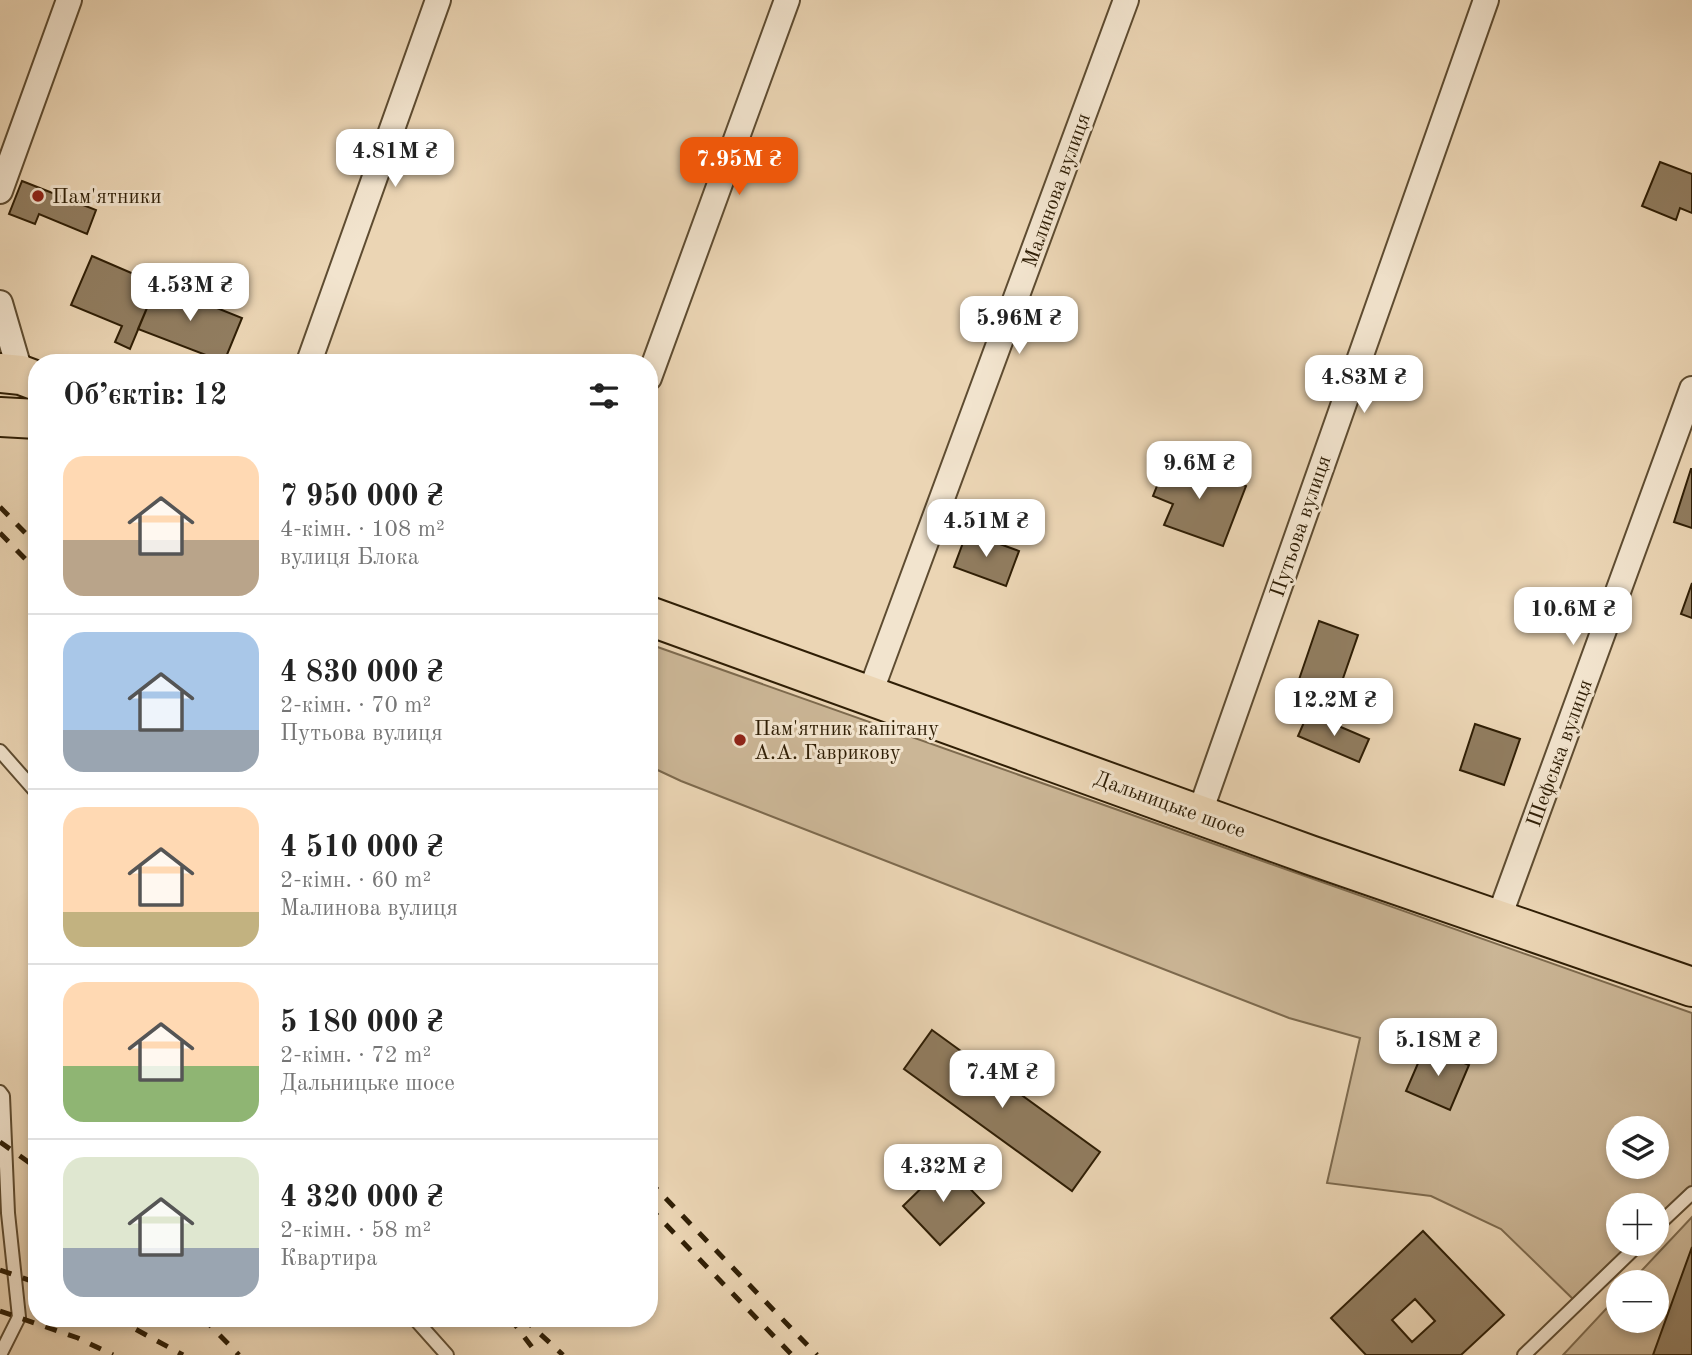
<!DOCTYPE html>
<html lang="uk">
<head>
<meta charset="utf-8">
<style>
  :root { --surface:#fff; --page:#f6f6f6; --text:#222; --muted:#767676; --line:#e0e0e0; --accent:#ea580c }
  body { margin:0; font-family:"Old Standard TT",serif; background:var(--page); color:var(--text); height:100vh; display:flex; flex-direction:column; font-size:26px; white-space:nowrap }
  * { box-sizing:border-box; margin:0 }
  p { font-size:23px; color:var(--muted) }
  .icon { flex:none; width:38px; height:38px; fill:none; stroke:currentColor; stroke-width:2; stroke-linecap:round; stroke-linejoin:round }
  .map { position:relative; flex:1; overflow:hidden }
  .sheet { position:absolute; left:28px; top:354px; width:630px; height:973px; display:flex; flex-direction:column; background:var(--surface); border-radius:28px; box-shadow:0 4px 10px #0003 }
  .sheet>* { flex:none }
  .tools { position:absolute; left:1606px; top:1116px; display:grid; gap:14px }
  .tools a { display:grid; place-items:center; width:63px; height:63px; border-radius:50%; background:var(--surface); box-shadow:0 4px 10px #0003; font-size:35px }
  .price { position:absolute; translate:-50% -60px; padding:0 16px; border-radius:14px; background:#fff; color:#222; font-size:23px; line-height:46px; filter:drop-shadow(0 2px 4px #0008) }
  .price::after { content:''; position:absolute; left:50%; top:42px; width:21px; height:16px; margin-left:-10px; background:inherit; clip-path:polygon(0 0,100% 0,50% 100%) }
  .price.on { background:var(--accent); color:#fff }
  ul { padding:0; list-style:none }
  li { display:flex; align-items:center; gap:21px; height:175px; padding:0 35px }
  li+li { border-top:2px solid var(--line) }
  li span { display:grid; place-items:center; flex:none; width:196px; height:140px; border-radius:21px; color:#555 }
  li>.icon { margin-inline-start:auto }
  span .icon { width:84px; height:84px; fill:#fffc; stroke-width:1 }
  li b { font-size:30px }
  h2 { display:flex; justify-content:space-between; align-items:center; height:84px; padding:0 35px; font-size:30px }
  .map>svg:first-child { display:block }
  .green { fill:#cbb696; stroke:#7d6a4e; stroke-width:2; fill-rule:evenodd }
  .building { fill:#917d60; stroke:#2f1e05; stroke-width:2; fill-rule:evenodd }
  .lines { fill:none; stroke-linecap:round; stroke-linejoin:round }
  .lane-casing { stroke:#5e4c31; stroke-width:16 }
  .street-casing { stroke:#5e4c31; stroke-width:28 }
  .primary-casing { stroke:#2f1e05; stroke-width:42 }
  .lane { stroke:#f2e4ce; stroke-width:12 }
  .street { stroke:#f2e4ce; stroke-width:24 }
  .primary { stroke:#ebd5b4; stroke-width:38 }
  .rail { stroke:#2f1e05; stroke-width:5; stroke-dasharray:12 12; stroke-linecap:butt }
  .poi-dot { fill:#8f2418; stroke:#f2e4ce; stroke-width:2.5 }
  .labels { text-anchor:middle; stroke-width:6; stroke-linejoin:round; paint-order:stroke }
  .street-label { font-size:21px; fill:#2f1e05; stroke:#f2e4ce }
  .poi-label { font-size:21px; fill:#2f1e05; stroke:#f2e4ce; text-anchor:start }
</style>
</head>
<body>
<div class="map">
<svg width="1692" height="1355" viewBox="0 0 1692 1355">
  <rect width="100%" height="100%" fill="#ebd5b4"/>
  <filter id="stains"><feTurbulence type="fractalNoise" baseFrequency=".00286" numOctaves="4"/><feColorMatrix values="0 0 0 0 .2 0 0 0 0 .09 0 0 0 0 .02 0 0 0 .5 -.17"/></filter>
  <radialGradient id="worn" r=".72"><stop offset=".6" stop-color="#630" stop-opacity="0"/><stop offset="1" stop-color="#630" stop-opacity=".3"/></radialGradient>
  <!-- green -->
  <path class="green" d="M 649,644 L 1692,1013 L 1692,1186 L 1657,1220 L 1657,1206 L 1619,1206 L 1619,1244 L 1633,1244 L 1575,1301 L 1501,1229 L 1431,1196 L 1327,1183 L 1360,1038 L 1289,1018 L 681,781 L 649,766 ZM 1619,1129 L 1657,1129 L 1657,1167 L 1619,1167 Z
    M 1692,1217 L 1692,1355 L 1563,1355 L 1619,1295 L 1619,1321 L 1657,1321 L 1657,1283 L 1630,1283 Z"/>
  <!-- building -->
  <path class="building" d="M 1660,162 L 1692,174 L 1692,213 L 1680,208 L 1676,220 L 1642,206 Z
    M 22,181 L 96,210 L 87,234 L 39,214 L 35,224 L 9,214 Z
    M 92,256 L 157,284 L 130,349 L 115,342 L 122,326 L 71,305 Z
    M 157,284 L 242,318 L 224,362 L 138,329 Z
    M 1169,456 L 1246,486 L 1223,546 L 1164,525 L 1173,504 L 1153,496 Z
    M 1691,469 L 1692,469 L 1692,528 L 1674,522 Z
    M 967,532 L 1019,551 L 1006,586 L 954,567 Z
    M 1692,583 L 1692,618 L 1681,614 Z
    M 1319,621 L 1358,635 L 1331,713 L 1292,700 Z
    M 1308,713 L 1369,739 L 1359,762 L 1298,736 Z
    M 1475,724 L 1520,739 L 1504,785 L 1460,770 Z
    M 932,1030 L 1100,1152 L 1072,1191 L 904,1069 Z
    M 1425,1047 L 1469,1065 L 1450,1110 L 1406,1091 Z
    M 946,1164 L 984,1203 L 940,1245 L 903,1206 Z
    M 1423,1231 L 1504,1315 L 1461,1355 L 1366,1355 L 1331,1318 ZM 1415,1299 L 1435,1321 L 1412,1342 L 1392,1320 Z
    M 1692,1247 L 1692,1355 L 1653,1355 Z"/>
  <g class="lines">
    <!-- lane casing -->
    <g class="lane-casing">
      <path id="lane" d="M 0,751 L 37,793
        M 0,1092 L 3,1096 L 8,1213 L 19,1317 L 0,1355
        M 1657,1226 L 1692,1193
        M 414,1318 L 447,1355
        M 1524,1355 L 1639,1244"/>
    </g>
    <!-- street casing -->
    <g class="street-casing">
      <path id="street" d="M 0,191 L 69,0
        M 0,303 L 21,375
        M 309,362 L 438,0
        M 649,378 L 787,0
        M 869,696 L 1126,0
        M 1199,815 L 1486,0
        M 1498,920 L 1692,389"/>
    </g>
    <!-- primary casing -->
    <g class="primary-casing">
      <path id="primary" d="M 0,373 L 21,375 L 37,381
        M 0,417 L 37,419
        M 649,616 L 1310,855 L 1692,987"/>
    </g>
    <!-- lane -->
    <use href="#lane" class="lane"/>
    <!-- street -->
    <use href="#street" class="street"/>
    <!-- primary -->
    <use href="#primary" class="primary"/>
    <!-- rail -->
    <path class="rail" d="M 0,507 L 37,545
      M 0,533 L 37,571
      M 0,1142 L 37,1168
      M 649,1181 L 817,1355
      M 649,1207 L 792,1355
      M 0,1270 L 37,1283
      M 0,1311 L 78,1338 L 113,1355
      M 115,1318 L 183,1355
      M 203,1318 L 239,1355
      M 510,1318 L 538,1355
      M 523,1318 L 563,1355"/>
  </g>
  <!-- markers -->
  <g class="poi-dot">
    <circle cx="38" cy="196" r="7"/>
    <circle cx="740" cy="740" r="7"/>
  </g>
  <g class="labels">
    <!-- street labels -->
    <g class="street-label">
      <text transform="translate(1056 190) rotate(-70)" y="7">Малинова вулиця</text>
      <text transform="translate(1300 526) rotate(-71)" y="7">Путьова вулиця</text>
      <text transform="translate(1559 753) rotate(-70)" y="7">Шефська вулиця</text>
      <text transform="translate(1170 804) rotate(20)" y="7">Дальницьке шосе</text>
    </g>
    <!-- poi labels -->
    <g class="poi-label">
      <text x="52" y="203">Пам'ятники</text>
      <text x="754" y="735">Пам'ятник капітану<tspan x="754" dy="24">А.А. Гаврикову</tspan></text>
    </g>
  </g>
  <rect width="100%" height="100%" filter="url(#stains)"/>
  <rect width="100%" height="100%" fill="url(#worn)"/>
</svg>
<div class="tools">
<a><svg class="icon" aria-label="layers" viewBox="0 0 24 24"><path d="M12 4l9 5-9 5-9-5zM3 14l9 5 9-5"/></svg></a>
<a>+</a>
<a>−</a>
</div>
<b class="price" style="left:395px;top:189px">4.81M ₴</b>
<b class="price on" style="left:739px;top:197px">7.95M ₴</b>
<b class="price" style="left:190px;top:323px">4.53M ₴</b>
<b class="price" style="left:1019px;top:356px">5.96M ₴</b>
<b class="price" style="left:1364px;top:415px">4.83M ₴</b>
<b class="price" style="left:1199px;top:501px">9.6M ₴</b>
<b class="price" style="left:986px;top:559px">4.51M ₴</b>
<b class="price" style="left:1573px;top:647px">10.6M ₴</b>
<b class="price" style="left:1334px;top:738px">12.2M ₴</b>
<b class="price" style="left:1438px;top:1078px">5.18M ₴</b>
<b class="price" style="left:1002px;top:1110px">7.4M ₴</b>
<b class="price" style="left:943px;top:1204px">4.32M ₴</b>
<section class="sheet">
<h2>Об’єктів: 12<svg class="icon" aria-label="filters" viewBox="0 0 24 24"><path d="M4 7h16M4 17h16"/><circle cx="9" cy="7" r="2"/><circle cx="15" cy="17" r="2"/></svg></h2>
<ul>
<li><span style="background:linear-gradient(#ffd9b3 60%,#b9a48a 0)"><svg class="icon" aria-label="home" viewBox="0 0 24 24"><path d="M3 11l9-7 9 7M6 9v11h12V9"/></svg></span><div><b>7 950 000 ₴</b><p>4-кімн. · 108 m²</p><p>вулиця Блока</p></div></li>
<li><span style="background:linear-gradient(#a9c7e8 70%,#9aa5b1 0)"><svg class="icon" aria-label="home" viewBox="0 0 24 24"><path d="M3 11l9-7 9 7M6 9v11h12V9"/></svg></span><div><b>4 830 000 ₴</b><p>2-кімн. · 70 m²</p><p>Путьова вулиця</p></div></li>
<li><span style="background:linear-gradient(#ffd9b3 75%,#c2b280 0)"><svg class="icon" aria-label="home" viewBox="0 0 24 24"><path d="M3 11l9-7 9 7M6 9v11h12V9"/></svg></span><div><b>4 510 000 ₴</b><p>2-кімн. · 60 m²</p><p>Малинова вулиця</p></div></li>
<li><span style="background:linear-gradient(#ffd9b3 60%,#8fb573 0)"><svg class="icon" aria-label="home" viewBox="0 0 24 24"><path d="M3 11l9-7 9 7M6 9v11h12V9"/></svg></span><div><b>5 180 000 ₴</b><p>2-кімн. · 72 m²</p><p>Дальницьке шосе</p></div></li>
<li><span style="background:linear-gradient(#dfe7d0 65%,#9aa5b1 0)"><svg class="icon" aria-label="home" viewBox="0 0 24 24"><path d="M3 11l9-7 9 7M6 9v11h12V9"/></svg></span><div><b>4 320 000 ₴</b><p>2-кімн. · 58 m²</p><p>Квартира</p></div></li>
</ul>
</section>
</div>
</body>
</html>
